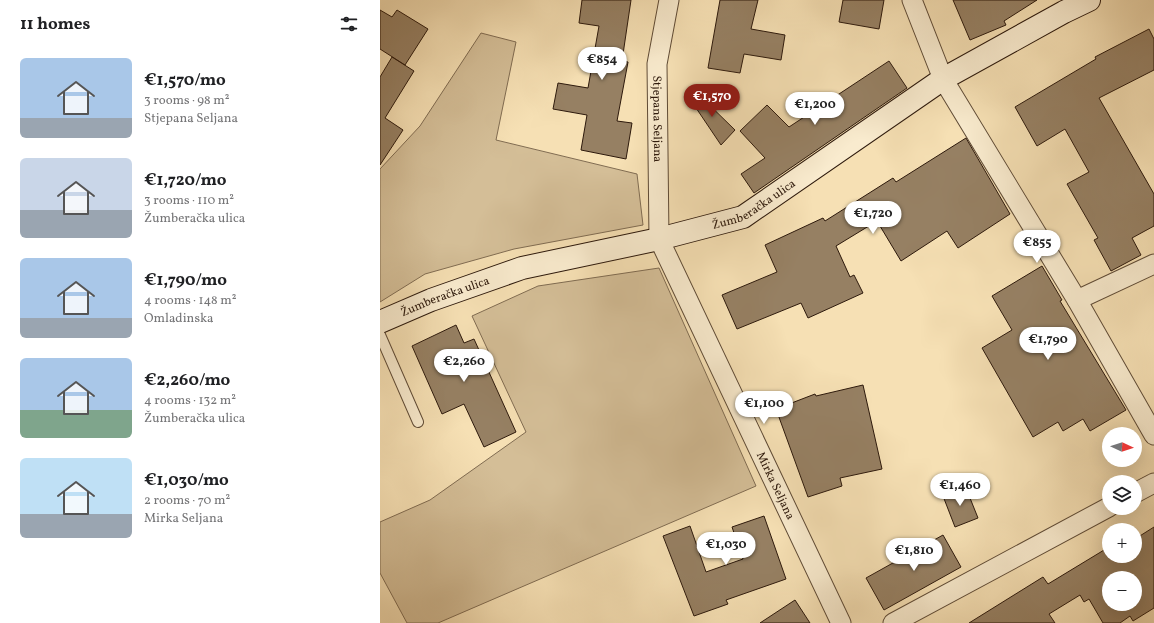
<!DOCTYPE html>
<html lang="en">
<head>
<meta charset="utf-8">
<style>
  :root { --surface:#fff; --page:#f2f2f2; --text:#202124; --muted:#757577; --accent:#8f2418 }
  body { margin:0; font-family:Vollkorn,serif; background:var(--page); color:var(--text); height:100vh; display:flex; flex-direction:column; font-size:15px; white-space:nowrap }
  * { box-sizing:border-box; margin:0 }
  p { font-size:13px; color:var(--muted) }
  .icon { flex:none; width:22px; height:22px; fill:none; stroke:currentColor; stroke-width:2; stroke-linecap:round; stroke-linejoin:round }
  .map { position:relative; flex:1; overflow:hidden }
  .details { display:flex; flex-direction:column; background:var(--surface); width:380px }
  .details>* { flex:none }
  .needle { width:26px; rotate:93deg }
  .buttons { position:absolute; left:722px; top:427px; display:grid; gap:8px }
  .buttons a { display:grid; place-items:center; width:40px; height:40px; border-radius:50%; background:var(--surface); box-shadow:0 4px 16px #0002; font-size:20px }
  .price { position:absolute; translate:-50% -34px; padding:0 9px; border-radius:14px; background:#fff; color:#222; font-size:13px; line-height:26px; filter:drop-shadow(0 1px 2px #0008) }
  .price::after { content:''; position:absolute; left:50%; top:24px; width:12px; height:9px; margin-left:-6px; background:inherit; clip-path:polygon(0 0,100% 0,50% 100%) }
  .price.selected { background:var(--accent); color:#fff }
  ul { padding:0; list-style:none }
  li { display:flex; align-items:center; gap:12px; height:100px; padding:0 20px }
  li span { display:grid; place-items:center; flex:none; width:112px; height:80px; border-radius:6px; color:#555 }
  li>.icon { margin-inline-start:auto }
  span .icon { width:48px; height:48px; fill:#fffc; stroke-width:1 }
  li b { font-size:17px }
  h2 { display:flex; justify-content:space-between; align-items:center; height:48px; padding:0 20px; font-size:17px }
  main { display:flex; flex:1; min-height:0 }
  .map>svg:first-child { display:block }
  .green { fill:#d4be97; stroke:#806c52 }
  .building { fill:#968063; stroke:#2d190c; fill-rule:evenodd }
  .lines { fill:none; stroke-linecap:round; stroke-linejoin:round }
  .lane-casing { stroke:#5f4b36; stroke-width:12 }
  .street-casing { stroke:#5f4b36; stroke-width:21 }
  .secondary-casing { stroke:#2d190c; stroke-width:24 }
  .lane { stroke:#f9ebce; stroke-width:10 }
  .street { stroke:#f9ebce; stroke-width:19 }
  .secondary { stroke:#f9ebce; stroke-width:22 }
  .labels { text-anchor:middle; stroke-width:4; stroke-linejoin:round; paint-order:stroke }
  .street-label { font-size:12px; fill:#2d190c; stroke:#f9ebce }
</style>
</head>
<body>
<main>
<section class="details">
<h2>11 homes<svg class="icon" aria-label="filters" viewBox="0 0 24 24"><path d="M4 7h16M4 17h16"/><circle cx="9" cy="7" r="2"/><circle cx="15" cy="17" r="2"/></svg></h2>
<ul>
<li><span style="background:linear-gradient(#a9c7e8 75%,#9aa5b1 0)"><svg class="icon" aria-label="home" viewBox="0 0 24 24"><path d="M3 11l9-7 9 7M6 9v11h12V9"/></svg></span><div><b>€1,570/mo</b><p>3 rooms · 98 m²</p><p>Stjepana Seljana</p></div></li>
<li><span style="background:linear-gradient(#c9d6e8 65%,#9aa5b1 0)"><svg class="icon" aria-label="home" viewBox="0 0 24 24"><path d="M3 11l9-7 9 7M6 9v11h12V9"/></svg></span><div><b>€1,720/mo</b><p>3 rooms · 110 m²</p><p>Žumberačka ulica</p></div></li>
<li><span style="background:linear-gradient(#a9c7e8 75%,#9aa5b1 0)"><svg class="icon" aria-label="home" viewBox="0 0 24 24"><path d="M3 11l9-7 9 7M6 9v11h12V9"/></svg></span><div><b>€1,790/mo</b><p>4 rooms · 148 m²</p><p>Omladinska</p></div></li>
<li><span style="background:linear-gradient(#a9c7e8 65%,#7fa58c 0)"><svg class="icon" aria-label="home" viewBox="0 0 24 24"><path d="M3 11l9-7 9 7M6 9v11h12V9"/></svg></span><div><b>€2,260/mo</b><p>4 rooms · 132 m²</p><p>Žumberačka ulica</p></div></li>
<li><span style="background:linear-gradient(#bfe0f5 70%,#9aa5b1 0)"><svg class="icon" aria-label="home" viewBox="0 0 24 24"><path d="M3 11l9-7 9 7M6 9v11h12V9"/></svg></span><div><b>€1,030/mo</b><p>2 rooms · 70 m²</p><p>Mirka Seljana</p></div></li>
</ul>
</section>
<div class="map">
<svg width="774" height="623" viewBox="0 0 774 623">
  <rect width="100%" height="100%" fill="#f6e0b4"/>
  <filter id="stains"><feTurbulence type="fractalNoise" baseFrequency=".005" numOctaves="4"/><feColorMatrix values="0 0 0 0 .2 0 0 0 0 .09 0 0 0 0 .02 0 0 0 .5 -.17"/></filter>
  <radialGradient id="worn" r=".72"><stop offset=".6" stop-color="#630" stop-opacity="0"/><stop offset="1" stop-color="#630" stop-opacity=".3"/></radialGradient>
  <!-- green -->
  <path class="green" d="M 101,33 L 136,42 L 116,140 L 257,174 L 263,225 L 134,249 L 45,274 L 0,302 L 0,169 L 40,126 Z
    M 279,268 L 376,486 L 58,623 L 27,623 L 0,573 L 0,522 L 50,500 L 146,432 L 92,316 L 158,286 Z"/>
  <!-- building -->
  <path class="building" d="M 202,0 L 251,0 L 242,61 L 248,62 L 237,121 L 252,123 L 246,159 L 201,150 L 207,115 L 173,109 L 178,83 L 208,88 L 219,26 L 199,23 Z
    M 340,0 L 378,0 L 371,29 L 405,35 L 401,60 L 364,54 L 360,73 L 328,68 Z
    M 463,0 L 504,0 L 499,29 L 459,22 Z
    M 573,0 L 657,0 L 624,21 L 626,25 L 590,40 Z
    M 0,10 L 12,17 L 17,10 L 48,29 L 25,65 L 0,49 Z
    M 769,29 L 774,39 L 774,70 L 719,98 L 774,194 L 774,226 L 752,238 L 761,255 L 731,271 L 714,240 L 718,238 L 687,184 L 709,172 L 685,129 L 657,146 L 635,107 L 716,59 L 715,57 Z
    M 12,57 L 34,71 L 5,118 L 23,130 L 0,165 L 0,77 Z
    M 509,61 L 527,88 L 374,193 L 361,174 L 385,158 L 360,131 L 387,105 L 409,127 Z
    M 314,90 L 355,130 L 341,145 L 308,96 Z
    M 586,138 L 630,214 L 578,248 L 567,231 L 521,261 L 497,221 L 456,246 L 470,277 L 474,275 L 483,293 L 428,318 L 421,303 L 357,329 L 342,295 L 397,272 L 385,245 L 443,218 L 445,221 L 513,178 L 516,182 Z
    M 662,266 L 682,300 L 680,301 L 746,410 L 710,431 L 703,419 L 683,431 L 678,422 L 653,437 L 602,348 L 632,330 L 612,296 Z
    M 76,325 L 84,343 L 94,339 L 136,432 L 104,447 L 84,404 L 62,414 L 32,346 Z
    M 483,385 L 502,469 L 460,478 L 462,486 L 428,497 L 396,409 L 435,394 L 436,396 Z
    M 586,488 L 598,518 L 575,527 L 563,496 Z
    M 384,516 L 406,579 L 346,600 L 348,604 L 314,616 L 283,536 L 310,526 L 326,572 L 363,559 L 352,527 Z
    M 774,527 L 774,608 L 753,621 L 750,616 L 740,623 L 723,623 L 709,599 L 704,602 L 700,595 L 669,614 L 675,623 L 589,623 L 663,577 L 668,584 L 729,547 L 729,556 L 755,556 L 755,539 ZM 729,578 L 755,578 L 755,604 L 729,604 Z
    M 563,535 L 581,567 L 504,610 L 486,578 Z
    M 415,600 L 430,623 L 380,623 Z"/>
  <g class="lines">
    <!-- lane casing -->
    <g class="lane-casing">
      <path id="lane" d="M 0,335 L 38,422"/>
    </g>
    <!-- street casing -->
    <g class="street-casing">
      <g id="street">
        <path id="s1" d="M 289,0 L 277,64 L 279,239 L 461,623"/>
        <path d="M 532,0 L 563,79 L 697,300 L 774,435"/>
        <path d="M 697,300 L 774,264"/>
        <path d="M 755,493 L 774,483"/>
        <path d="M 513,623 L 729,507"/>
      </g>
    </g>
    <!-- secondary casing -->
    <g class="secondary-casing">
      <g id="secondary">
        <path id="s2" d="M 0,322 L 51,300 L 142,268 L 279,239 L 363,217 L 563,79 L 684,12 L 709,0"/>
      </g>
    </g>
    <!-- lane -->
    <use href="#lane" class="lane"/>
    <!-- street -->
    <use href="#street" class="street"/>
    <!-- secondary -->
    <use href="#secondary" class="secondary"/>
  </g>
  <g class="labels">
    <!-- street labels -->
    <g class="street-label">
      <text dy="4" stroke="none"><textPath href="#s1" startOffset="120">Stjepana Seljana</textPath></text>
      <text dy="4" stroke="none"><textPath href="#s2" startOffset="394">Žumberačka ulica</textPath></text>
      <text dy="4" stroke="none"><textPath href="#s2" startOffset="70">Žumberačka ulica</textPath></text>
      <text dy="4" stroke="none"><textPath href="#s1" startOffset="513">Mirka Seljana</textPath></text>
    </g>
  </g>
  <rect width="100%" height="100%" filter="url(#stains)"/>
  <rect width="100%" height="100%" fill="url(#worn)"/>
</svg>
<div class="buttons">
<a><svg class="needle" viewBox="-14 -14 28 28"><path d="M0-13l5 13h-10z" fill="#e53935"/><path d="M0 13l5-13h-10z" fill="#757577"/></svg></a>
<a><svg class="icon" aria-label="layers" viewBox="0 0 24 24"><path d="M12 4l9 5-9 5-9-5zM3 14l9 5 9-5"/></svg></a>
<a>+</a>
<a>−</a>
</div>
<b class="price" style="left:222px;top:81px">€854</b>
<b class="price selected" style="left:332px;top:118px">€1,570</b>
<b class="price" style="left:435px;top:126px">€1,200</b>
<b class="price" style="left:493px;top:235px">€1,720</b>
<b class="price" style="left:657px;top:264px">€855</b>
<b class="price" style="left:668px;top:361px">€1,790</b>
<b class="price" style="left:84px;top:383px">€2,260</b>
<b class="price" style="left:384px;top:425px">€1,100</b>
<b class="price" style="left:580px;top:507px">€1,460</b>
<b class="price" style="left:346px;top:566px">€1,030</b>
<b class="price" style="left:534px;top:572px">€1,810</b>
</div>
</main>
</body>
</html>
